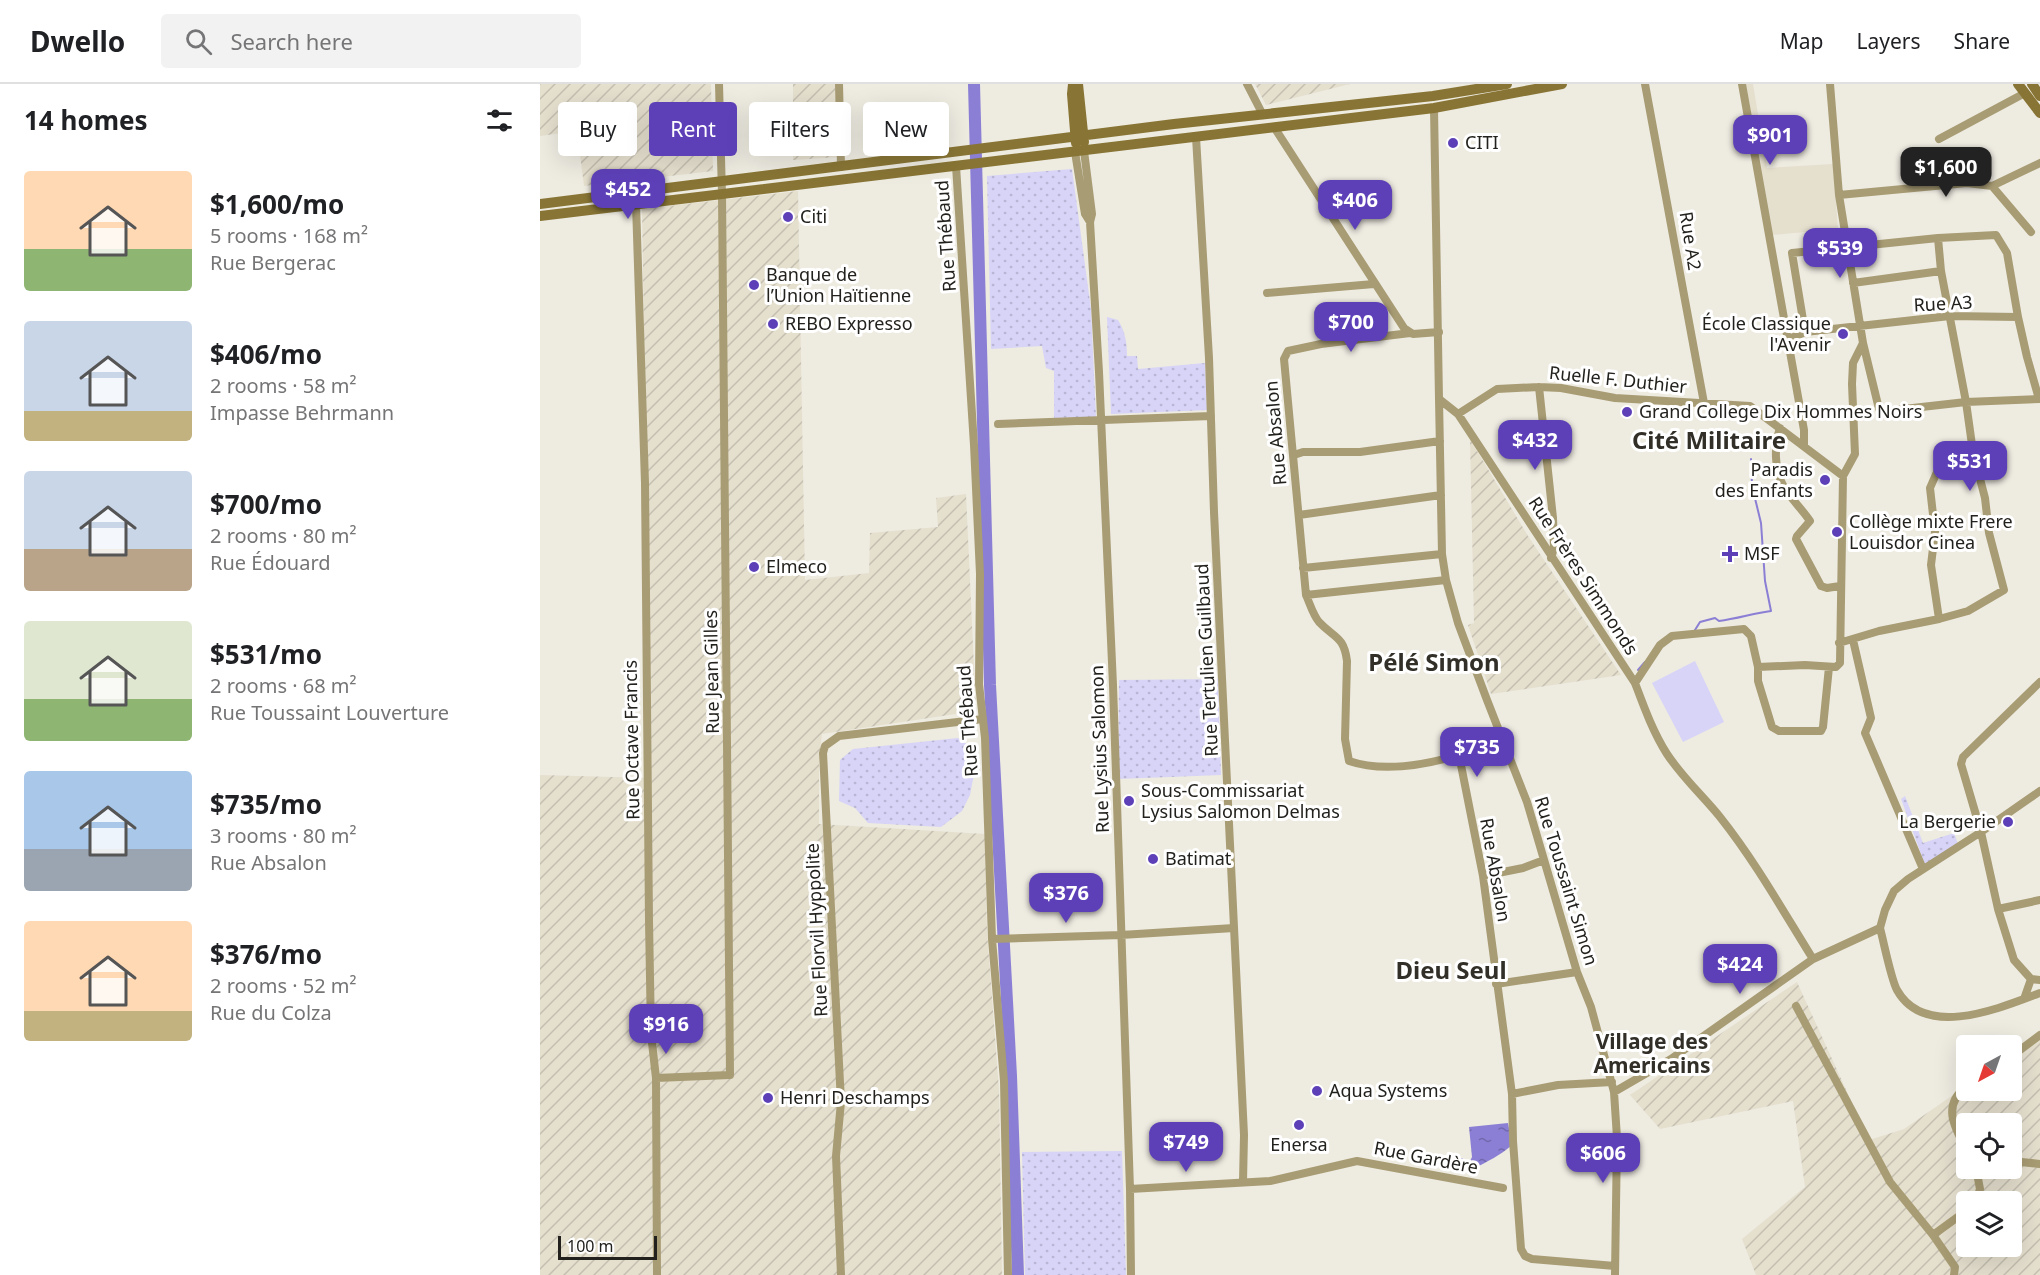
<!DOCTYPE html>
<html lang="en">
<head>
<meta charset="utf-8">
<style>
  :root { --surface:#fff; --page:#f2f2f2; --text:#202124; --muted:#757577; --line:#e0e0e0; --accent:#5d40b8 }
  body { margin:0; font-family:"Noto Sans",sans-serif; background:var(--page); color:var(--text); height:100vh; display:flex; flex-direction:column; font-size:22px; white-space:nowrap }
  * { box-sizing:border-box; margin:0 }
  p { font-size:20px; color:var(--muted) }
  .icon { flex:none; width:33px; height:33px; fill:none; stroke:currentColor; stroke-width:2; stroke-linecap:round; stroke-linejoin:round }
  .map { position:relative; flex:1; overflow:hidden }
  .sheet { display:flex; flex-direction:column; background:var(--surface); width:540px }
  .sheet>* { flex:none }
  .banner { position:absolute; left:18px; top:18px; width:570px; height:54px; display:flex; gap:12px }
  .needle { width:39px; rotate:220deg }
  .fabs { position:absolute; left:1416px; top:951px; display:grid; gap:12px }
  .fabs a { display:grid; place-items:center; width:66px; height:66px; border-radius:6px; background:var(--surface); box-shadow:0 6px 24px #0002; font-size:30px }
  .scale { position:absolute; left:18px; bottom:15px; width:99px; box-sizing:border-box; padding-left:6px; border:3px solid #22211d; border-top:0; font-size:16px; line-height:21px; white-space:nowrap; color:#22211d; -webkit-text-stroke:4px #fff; paint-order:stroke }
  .price { position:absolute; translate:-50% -51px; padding:0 14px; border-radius:12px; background:var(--accent); color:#fff; font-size:20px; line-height:39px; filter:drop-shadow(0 2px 3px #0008) }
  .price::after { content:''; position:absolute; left:50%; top:36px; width:18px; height:14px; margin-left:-9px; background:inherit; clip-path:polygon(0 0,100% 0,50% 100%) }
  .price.current { background:#222; color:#fff }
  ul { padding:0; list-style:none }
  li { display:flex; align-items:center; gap:18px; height:150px; padding:0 24px }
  li span { display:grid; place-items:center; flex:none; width:168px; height:120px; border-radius:6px; color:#555 }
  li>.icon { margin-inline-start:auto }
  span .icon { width:72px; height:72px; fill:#fffc; stroke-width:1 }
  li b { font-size:26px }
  h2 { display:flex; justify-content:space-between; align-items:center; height:72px; padding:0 24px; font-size:26px }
  .chip { padding:0 21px; border-radius:6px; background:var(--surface); box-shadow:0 6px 24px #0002; font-size:21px; line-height:54px }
  .chip.current { background:var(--accent); color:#fff }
  header { display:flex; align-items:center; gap:36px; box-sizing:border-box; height:84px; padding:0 30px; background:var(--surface); border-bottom:2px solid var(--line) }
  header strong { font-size:28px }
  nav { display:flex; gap:33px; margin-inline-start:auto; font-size:21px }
  .search { width:420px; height:54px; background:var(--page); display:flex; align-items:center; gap:15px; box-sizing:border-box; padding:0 21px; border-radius:6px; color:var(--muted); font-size:22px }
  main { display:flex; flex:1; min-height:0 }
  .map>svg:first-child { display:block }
  .built { fill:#e5dfce }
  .industrial { fill:url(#industrial-furrows); fill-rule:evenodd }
  .grass { fill:url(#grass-dots) }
  .park { fill:#d7d4f8 }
  .water { fill:url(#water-ripples) }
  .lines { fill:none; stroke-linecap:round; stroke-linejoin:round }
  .stream { stroke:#8b7fd5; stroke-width:2 }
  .river { stroke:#8b7fd5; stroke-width:12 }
  .street { stroke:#a89c74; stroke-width:8 }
  .secondary { stroke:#887535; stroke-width:10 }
  .poi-dot { fill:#5d40b8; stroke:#fff; stroke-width:2 }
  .labels { text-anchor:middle; stroke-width:6; stroke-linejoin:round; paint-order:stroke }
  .poi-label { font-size:18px; fill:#22211d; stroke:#fff; text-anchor:start }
  .street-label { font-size:18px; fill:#22211d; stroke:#fff }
  .quarter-label { font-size:21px; font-weight:bold; fill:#322f28; stroke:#fff }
  .district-label { font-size:24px; font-weight:bold; fill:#322f28; stroke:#fff }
</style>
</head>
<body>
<header>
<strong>Dwello</strong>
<div class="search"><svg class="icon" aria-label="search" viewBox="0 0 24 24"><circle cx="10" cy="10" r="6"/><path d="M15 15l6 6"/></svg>Search here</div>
<nav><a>Map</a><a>Layers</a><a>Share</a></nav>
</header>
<main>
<section class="sheet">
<h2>14 homes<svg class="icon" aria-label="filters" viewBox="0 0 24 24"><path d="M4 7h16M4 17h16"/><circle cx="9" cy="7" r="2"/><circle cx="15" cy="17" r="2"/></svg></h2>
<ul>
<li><span style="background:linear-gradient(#ffd9b3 65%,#8fb573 0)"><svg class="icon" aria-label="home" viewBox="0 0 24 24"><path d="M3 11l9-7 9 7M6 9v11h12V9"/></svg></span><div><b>$1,600/mo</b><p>5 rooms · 168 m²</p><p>Rue Bergerac</p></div></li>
<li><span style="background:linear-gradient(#c9d6e8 75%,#c2b280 0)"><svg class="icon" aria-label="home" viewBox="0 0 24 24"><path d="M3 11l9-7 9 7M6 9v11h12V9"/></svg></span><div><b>$406/mo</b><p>2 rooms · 58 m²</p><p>Impasse Behrmann</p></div></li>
<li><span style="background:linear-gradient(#c9d6e8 65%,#b9a48a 0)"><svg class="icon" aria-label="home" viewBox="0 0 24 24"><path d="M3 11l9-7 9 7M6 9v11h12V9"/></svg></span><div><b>$700/mo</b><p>2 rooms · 80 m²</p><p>Rue Édouard</p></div></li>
<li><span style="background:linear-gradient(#dfe7d0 65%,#8fb573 0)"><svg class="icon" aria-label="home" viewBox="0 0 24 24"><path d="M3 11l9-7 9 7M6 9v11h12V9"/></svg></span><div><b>$531/mo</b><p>2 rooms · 68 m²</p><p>Rue Toussaint Louverture</p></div></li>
<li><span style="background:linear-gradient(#a9c7e8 65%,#9aa5b1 0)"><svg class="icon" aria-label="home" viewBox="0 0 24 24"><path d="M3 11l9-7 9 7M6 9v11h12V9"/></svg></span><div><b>$735/mo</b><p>3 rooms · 80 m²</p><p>Rue Absalon</p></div></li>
<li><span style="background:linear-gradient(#ffd9b3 75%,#c2b280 0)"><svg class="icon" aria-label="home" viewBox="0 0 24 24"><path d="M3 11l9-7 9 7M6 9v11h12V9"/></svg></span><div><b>$376/mo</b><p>2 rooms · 52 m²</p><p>Rue du Colza</p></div></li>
</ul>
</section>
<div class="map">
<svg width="1500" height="1191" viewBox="0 0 1500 1191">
  <defs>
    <pattern id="industrial-furrows" width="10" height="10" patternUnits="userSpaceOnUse" patternTransform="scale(1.5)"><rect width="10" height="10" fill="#e5dfce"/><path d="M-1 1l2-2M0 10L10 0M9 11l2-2" fill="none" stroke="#c4bfb0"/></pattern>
    <pattern id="grass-dots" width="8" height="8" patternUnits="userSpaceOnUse" patternTransform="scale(1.5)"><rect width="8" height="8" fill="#d7d4f8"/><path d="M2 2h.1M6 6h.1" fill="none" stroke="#b8b6d4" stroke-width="1.8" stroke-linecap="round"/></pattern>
    <pattern id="water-ripples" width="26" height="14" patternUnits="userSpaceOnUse" patternTransform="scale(1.5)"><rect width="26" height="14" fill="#8b7fd5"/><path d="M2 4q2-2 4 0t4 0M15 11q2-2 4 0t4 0" fill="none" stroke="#7168ac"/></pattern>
  </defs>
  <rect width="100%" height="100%" fill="#eeebe1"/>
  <!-- built -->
  <path class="built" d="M 1206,0 L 1213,0 L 1227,84 L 1293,80 L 1298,145 L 1232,151 Z"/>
  <!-- industrial -->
  <path class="industrial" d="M 0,0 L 171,0 L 173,87 L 44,102 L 37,47 L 0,52 Z
    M 253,0 L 295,0 L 299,73 L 253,76 Z
    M 715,0 L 810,0 L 726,21 Z
    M 258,107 L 265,496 L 329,489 L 330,449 L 398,443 L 396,414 L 426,410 L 436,627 L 282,650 L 279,674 L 279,740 L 445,750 L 447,847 L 459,1006 L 462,1191 L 0,1191 L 0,691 L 111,694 L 102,125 Z
    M 930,355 L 988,452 L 1081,591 L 951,610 L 928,541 L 934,539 Z
    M 1257,898 L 1329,1056 L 1364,1045 L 1426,1002 L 1426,1006 L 1472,1006 L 1472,971 L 1500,951 L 1500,1191 L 1216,1191 L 1202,1155 L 1265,1103 L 1253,1017 L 1120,1045 L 1090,1011 ZM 1426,1040 L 1472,1040 L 1472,1084 L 1426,1084 ZM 1426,1118 L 1472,1118 L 1472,1162 L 1426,1162 Z"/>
  <!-- grass -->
  <path class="grass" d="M 532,85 L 551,225 L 556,333 L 514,334 L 514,287 L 506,284 L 502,262 L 451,265 L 447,92 Z
    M 567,233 L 578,236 C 585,247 587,258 587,272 L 597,272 L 598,285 L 665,279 L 667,326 L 571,330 Z
    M 678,595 L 681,691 L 578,695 L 579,596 Z
    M 418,654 L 427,660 L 434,690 L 430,711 L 422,727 L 401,743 L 328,739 L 315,724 L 299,717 L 300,676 L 313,665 Z
    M 1365,712 L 1383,759 L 1414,749 L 1418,760 L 1385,781 L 1361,715 Z
    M 582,1067 L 586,1191 L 485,1191 L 482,1068 Z"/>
  <!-- park -->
  <path class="park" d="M 1155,577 L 1184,638 L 1143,658 L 1112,599 Z"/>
  <!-- water -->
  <path class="water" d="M 968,1039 L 972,1061 C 960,1072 947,1077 934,1085 L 919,1077 L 922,1074 L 929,1079 L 932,1073 L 929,1043 Z"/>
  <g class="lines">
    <!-- stream -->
    <path class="stream" d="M 1155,546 L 1160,538 L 1175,534 L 1179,537 C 1197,535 1214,529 1231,527 L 1225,497 L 1221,439 L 1212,402 L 1211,375
      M 1098,586 L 1105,578"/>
    <!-- river -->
    <path class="river" d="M 434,0 L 450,601 L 471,992 L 478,1191"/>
    <!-- street -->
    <path class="street" d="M 299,0 L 301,83
      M 707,0 L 723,31
      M 1105,0 L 1164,319
      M 1202,0 L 1264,346 L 1264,361
      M 1290,0 L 1299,111 L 1323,259 L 1313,279 L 1312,300 L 1315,370 L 1303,392
      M 894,24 L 899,315 L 918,330 L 1095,599 C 1104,623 1113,648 1127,670 C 1142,693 1163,712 1180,733 C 1215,777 1243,827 1273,875
      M 734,43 L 864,244 L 873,250 L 899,248
      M 656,53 L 669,274 L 674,428 L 704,1051 L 703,1098
      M 1399,55 L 1485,9
      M 544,67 L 552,130 L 550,138 L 559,288 L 573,601 L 590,1105 L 591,1191
      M 535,68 L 545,130 L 550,138
      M 416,82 L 434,361 L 440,490 L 439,600 L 445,654 L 452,855 L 464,997 L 468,1191
      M 1452,102 L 1491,148
      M 1299,111 L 1427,99 L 1452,102 L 1500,79
      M 96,120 L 105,399 L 109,837 L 111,950 L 116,994 L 117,1191
      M 1313,199 L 1401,187
      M 727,209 L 834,200
      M 1265,248 L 1252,169 L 1398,154 L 1456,151 L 1467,169 L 1478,233
      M 870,249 L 781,260 L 748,267 L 744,275 L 766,511 C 770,520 773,531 779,538 C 794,554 804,552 807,577 L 805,655 L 809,677 C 844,689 885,681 919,671 L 943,792 L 972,1010 L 973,1057 L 981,1165 L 985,1172 L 992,1175 L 1075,1182
      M 1247,256 L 1265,248 L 1410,232 L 1478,233 L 1487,273 L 1499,315
      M 1323,259 L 1339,325 L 1346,327 L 1426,318 L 1500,315
      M 999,303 L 1013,434 L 1014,464 L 1011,474
      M 899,315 L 902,470 L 906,496 L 918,539 L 947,616 L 987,718 L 1037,888 L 1051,923 L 1074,1008 L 1077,1054 L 1075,1191
      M 918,330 L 957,305 L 999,303 L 1021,304 L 1075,314 L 1210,322 L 1303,392 L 1300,579 L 1296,583 L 1265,581 L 1218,583
      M 458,340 L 671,332
      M 1240,344 C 1234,362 1234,386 1244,403 C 1251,415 1262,425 1270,437 L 1257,452 L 1256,455 L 1281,502 L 1287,504 L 1300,502
      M 754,371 L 763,368 L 820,368 L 900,357
      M 759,431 L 901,411
      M 763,484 L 902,470
      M 766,511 L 906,496
      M 1399,535 L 1391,481 L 1395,448 L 1390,404 L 1400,381 L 1433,368
      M 1313,556 L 1331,634 L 1325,649 L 1383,785
      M 1299,559 L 1339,547 L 1399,535 L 1428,527 L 1464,506 L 1449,449 L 1445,414 L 1433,368 L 1426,318 L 1401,187 L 1398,154
      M 1500,598 L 1423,673 L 1421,680 L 1441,748 L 1458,825 L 1474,876 L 1491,895 L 1500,896
      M 1095,599 L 1120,561 L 1132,552 L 1204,545 L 1211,552 L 1218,583 L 1218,597 L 1232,643 L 1239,647 L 1281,647 L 1283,643 L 1289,583
      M 943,792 L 983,784 L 1004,776
      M 1458,825 L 1500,816
      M 1340,844 C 1344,859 1351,895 1357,906 C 1385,956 1460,924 1500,909
      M 1340,844 L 1345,826 L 1354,807 L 1368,795 L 1441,748 L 1500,707
      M 452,855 L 581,851 L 694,844
      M 956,900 L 1037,888
      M 1484,915 L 1491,895
      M 1256,922 L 1350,1098 L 1393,1151 L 1415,1183 L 1414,1191
      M 1472,972 L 1500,951
      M 116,994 L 190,991 L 182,110 L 179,0
      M 1426,1003 C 1402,1021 1414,1043 1426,1065
      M 1074,1008 L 1131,975 L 1273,875 L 1340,844
      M 972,1010 L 1018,1001 L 1072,998
      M 1472,1077 L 1500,1080
      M 1436,1084 L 1440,1105 L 1436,1118
      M 590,1105 L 730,1097 L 817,1077 L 963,1104
      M 1393,1151 L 1426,1127
      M 301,1191 L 296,1072 L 301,1018 L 283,669 L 285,662 L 299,652 L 443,635"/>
    <!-- secondary -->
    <path class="secondary" d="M 533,0 L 532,10 L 536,59
      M 538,0 L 544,58
      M 1478,0 L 1500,29
      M 1492,0 L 1500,12
      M 0,120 L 634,40 L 893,12 L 967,0
      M 0,132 L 894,24 L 1022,0"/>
  </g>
  <!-- markers -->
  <g class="poi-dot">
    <circle cx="913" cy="59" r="6"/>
    <circle cx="248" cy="133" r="6"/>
    <circle cx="214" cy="201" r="6"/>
    <circle cx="233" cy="240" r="6"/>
    <circle cx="1303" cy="250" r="6"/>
    <circle cx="1087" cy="328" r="6"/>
    <circle cx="1285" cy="396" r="6"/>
    <circle cx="1297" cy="448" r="6"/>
    <path d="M1187 461h6v6h6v6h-6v6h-6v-6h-6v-6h6z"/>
    <circle cx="214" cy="483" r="6"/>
    <circle cx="589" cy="717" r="6"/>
    <circle cx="1468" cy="738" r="6"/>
    <circle cx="613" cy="775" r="6"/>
    <circle cx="777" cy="1007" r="6"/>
    <circle cx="228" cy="1014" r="6"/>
    <circle cx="759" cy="1041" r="6"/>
  </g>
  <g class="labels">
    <!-- poi labels -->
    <g class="poi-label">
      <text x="925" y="65">CITI</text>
      <text x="260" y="139">Citi</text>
      <text x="226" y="197">Banque de<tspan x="226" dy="21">l’Union Haïtienne</tspan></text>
      <text x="245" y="246">REBO Expresso</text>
      <text x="1291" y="246" text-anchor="end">École Classique<tspan x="1291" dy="21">l'Avenir</tspan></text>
      <text x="1099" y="334">Grand College Dix Hommes Noirs</text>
      <text x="1273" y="392" text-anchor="end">Paradis<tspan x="1273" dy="21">des Enfants</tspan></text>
      <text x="1309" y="444">Collège mixte Frere<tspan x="1309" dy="21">Louisdor Cinea</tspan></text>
      <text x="1204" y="476">MSF</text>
      <text x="226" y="489">Elmeco</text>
      <text x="601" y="713">Sous-Commissariat<tspan x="601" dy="21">Lysius Salomon Delmas</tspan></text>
      <text x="1456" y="744" text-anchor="end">La Bergerie</text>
      <text x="625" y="781">Batimat</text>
      <text x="789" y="1013">Aqua Systems</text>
      <text x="240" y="1020">Henri Deschamps</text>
      <text x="759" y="1067" text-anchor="middle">Enersa</text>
    </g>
    <!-- street labels -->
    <g class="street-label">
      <text transform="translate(406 152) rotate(-94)" y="6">Rue Thébaud</text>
      <text transform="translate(1150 157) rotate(81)" y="6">Rue A2</text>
      <text transform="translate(1403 220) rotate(-3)" y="6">Rue A3</text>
      <text transform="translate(1078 296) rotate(6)" y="6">Ruelle F. Duthier</text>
      <text transform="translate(736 349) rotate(-95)" y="6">Rue Absalon</text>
      <text transform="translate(1043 492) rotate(57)" y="6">Rue Frères Simmonds</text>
      <text transform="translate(667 576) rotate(-93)" y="6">Rue Tertulien Guilbaud</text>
      <text transform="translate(172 588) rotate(-91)" y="6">Rue Jean Gilles</text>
      <text transform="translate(428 637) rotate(-94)" y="6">Rue Thébaud</text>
      <text transform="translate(92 656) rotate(-91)" y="6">Rue Octave Francis</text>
      <text transform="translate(560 665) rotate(-92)" y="6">Rue Lysius Salomon</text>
      <text transform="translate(955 786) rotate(80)" y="6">Rue Absalon</text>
      <text transform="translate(1026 797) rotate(73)" y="6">Rue Toussaint Simon</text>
      <text transform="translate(277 846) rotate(-93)" y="6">Rue Florvil Hyppolite</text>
      <text transform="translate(886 1074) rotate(11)" y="6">Rue Gardère</text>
    </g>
    <!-- quarter labels -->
    <g class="quarter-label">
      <text x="1112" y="965">Village des<tspan x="1112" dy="24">Americains</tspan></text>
    </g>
    <!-- district labels -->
    <g class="district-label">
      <text x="1169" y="365">Cité Militaire</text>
      <text x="894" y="587">Pélé Simon</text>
      <text x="911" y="895">Dieu Seul</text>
    </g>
  </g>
</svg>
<div class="fabs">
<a><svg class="needle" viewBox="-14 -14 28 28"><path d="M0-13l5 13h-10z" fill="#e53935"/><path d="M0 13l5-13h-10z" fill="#757577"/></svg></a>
<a><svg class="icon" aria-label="locate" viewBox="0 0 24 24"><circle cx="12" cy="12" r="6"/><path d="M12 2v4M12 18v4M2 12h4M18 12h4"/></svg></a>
<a><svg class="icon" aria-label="layers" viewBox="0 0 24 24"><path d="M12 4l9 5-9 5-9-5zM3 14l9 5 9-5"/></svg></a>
</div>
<div class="scale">100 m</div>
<b class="price" style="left:1230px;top:82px">$901</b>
<b class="price current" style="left:1406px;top:114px">$1,600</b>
<b class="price" style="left:88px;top:136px">$452</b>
<b class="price" style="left:815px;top:147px">$406</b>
<b class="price" style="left:1300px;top:195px">$539</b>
<b class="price" style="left:811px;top:269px">$700</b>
<b class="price" style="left:995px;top:387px">$432</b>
<b class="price" style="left:1430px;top:408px">$531</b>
<b class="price" style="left:937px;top:694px">$735</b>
<b class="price" style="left:526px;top:840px">$376</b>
<b class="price" style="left:1200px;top:911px">$424</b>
<b class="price" style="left:126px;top:971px">$916</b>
<b class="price" style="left:646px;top:1089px">$749</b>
<b class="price" style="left:1063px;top:1100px">$606</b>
<div class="banner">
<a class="chip">Buy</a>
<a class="chip current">Rent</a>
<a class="chip">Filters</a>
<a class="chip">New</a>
</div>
</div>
</main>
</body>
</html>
